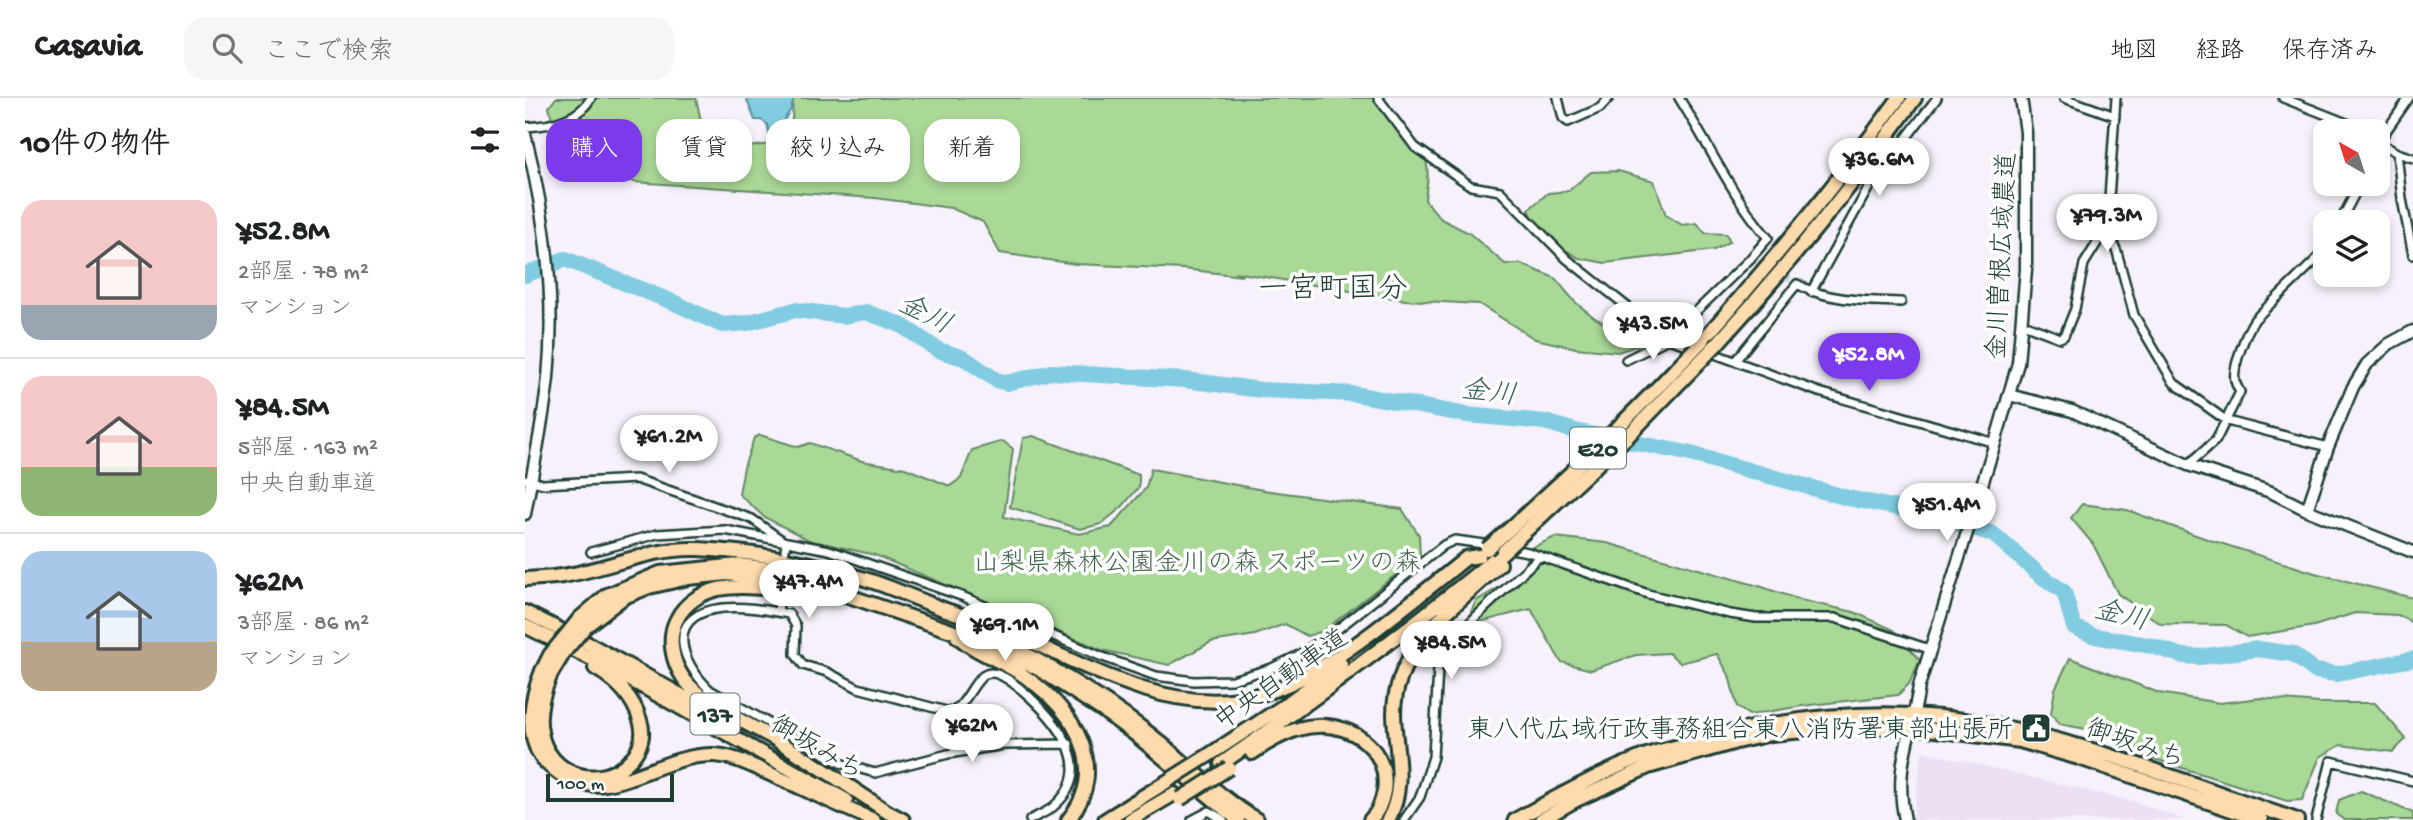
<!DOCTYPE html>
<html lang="ja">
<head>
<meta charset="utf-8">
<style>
  :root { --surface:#fff; --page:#f6f6f6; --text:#202124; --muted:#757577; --line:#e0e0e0; --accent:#7c3aed }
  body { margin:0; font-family:"Gochi Hand","Klee One",sans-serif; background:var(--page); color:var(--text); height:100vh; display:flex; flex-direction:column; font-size:26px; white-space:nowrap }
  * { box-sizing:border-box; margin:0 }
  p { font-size:23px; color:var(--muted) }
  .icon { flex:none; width:38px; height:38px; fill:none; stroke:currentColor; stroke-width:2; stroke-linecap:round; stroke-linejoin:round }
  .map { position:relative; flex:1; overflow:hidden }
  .panel { display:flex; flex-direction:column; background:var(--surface); width:525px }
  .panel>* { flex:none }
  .top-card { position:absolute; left:21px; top:21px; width:665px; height:63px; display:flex; gap:14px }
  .needle { width:46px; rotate:321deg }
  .buttons { position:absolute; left:1788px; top:21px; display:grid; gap:14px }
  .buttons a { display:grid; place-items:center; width:77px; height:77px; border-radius:14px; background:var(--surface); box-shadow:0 4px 10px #0003; font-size:35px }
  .scale { position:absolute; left:21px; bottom:18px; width:128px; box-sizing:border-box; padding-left:7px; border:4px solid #1f3d34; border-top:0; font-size:19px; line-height:24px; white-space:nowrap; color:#1f3d34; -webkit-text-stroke:5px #fff; paint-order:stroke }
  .price { position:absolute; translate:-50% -60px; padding:0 16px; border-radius:24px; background:#fff; color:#222; font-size:23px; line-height:46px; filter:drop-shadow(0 2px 4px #0008) }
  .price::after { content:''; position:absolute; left:50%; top:42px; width:21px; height:16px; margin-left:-10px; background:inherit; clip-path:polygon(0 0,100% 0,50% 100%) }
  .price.active { background:var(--accent); color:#fff }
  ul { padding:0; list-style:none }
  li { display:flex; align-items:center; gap:21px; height:175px; padding:0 21px }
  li+li { border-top:2px solid var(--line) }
  li span { display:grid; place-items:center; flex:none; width:196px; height:140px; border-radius:21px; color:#555 }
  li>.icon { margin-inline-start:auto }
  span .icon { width:84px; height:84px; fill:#fffc; stroke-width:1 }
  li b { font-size:30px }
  h2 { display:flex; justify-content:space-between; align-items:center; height:84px; padding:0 21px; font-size:30px }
  .pill { padding:0 24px; border-radius:21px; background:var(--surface); box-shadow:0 4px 10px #0003; font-size:24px; line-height:63px }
  .pill.active { background:var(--accent); color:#fff }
  header { display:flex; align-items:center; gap:42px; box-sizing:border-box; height:98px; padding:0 35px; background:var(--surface); border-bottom:2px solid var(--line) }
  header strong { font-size:33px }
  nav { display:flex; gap:38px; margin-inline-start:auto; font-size:24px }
  .search { width:490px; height:63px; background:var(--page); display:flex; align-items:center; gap:18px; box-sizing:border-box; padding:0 24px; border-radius:21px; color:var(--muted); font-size:26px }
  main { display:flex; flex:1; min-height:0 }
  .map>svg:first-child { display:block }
  .built { fill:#ece0f4 }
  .green { fill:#aad897; stroke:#648a66; stroke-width:2 }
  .water { fill:#81cce1; stroke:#5a939c; stroke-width:2 }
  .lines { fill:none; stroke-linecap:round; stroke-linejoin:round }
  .river { stroke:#81cce1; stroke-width:16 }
  .street-tunnel { stroke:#cbcdd2; stroke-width:7; stroke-dasharray:7 3.5; stroke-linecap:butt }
  .street-casing { stroke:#1f3d34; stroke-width:12 }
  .secondary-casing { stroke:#1f3d34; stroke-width:15 }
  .highway-casing { stroke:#1f3d34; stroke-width:18 }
  .street { stroke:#fff; stroke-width:7 }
  .secondary { stroke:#fff; stroke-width:10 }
  .highway { stroke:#fedbac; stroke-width:12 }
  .highway-bridge-casing { stroke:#1f3d34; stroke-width:18; stroke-linecap:butt }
  .highway-bridge { stroke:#fedbac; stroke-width:12 }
  .labels { text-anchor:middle; stroke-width:7; stroke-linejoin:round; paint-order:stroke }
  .shield { fill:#fff; stroke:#627771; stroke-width:2 }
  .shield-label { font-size:24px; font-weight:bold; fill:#1f3d34 }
  .street-label { font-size:26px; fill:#1f3d34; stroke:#fff }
  .park-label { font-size:26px; fill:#42644d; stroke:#fff }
  .poi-label { font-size:26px; fill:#1f3d34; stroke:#fff; text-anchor:end }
  .water-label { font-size:28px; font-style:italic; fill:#38615f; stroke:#fff }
  .quarter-label { font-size:30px; fill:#1f3d34; stroke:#fff }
</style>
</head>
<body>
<header>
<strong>Casavia</strong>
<div class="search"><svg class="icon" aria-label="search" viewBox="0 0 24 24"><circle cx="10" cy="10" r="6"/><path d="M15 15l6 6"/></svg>ここで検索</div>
<nav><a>地図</a><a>経路</a><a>保存済み</a></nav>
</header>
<main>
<section class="panel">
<h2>10件の物件<svg class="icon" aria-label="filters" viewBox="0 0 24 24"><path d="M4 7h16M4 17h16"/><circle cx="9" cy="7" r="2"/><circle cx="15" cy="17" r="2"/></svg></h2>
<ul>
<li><span style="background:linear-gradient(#f6c9c9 75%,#9aa5b1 0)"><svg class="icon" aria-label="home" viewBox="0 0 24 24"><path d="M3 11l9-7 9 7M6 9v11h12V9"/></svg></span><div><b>¥52.8M</b><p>2部屋 · 78 m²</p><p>マンション</p></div></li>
<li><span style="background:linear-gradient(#f6c9c9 65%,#8fb573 0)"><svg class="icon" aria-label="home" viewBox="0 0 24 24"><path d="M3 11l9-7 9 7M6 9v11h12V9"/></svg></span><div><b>¥84.5M</b><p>5部屋 · 163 m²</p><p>中央自動車道</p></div></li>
<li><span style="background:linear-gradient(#a9c7e8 65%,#b9a48a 0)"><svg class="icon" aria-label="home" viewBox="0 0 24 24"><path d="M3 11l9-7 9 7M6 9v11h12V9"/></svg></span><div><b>¥62M</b><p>3部屋 · 86 m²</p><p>マンション</p></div></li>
</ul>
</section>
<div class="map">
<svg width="1888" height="722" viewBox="0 0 1888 722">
  <rect width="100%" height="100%" fill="#f6f1fa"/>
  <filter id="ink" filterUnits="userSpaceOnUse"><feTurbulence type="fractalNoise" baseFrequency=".0143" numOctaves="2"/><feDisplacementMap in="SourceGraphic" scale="14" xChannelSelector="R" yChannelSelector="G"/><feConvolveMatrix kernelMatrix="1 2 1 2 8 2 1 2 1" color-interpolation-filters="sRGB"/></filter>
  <g filter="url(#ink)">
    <!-- built -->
    <path class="built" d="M 1397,653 L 1610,704 L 1660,722 L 1388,722 Z"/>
    <!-- green -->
    <path class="green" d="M 31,0 L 171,0 L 176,23 L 187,46 L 207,41 L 223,49 L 261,44 L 267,22 L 268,0 L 855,0 C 863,28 893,41 901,63 C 905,76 901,90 900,102 L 916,121 L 944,135 L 980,166 L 996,166 L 1030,180 L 1050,204 L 1070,220 L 1117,246 L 1093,254 L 1051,250 L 1010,241 L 954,206 L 880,202 L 709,174 L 717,178 L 658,171 L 551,166 L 475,155 L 458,124 L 426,110 L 350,100 L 109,84 L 56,67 L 24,51 L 29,29 L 24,9 Z
      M 1093,73 L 1129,83 L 1141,117 L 1157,127 L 1172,125 L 1180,135 L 1201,136 L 1205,143 L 1189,152 L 1080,165 L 1054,160 L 1037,150 L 1007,119 L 1004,111 L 1023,95 L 1043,93 L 1066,74 Z
      M 235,337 L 273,349 L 285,345 L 337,363 L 380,370 L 425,388 L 436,380 L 447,352 L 478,343 L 488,351 L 479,419 L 554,436 L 586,429 L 621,390 L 626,371 L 738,392 L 877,411 L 894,437 L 895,458 L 798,533 L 782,538 L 760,526 L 730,537 L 686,544 L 644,567 L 577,552 L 350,457 L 284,442 L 239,419 L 214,396 L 219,369 L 229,340 Z
      M 508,338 L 614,377 L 614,389 L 597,409 L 576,426 L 555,431 L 485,409 L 498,340 Z
      M 1557,406 L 1602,412 L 1679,440 L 1790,475 L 1888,500 L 1888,525 L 1873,517 L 1830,515 L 1789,528 L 1722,539 L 1701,527 L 1636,526 L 1593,496 L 1568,446 L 1546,420 Z
      M 1030,439 L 1082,445 L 1237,489 L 1275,502 L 1329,514 L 1369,532 L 1395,562 L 1384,586 L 1373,597 L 1277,608 L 1224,617 L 1212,609 L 1204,577 L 1192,556 L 1155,565 L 1144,555 L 1111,557 L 1066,572 L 1036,564 L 1006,511 L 955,524 L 945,516 L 951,503 L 995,477 L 1008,449 Z
      M 1545,560 L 1634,595 L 1695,605 L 1735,600 L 1794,605 L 1850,605 L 1881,641 L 1868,654 L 1816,647 L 1795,659 L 1777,702 L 1762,703 L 1623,659 L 1587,636 L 1535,626 L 1526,615 L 1530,591 Z
      M 1836,693 L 1888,715 L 1888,722 L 1819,722 L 1811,716 L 1814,702 Z"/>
    <!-- water -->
    <path class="water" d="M 221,0 L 269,0 L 266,11 L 259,22 L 262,37 L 245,39 L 242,26 L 236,22 L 230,22 Z"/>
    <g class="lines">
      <!-- river -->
      <path class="river" d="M 0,177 L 40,161 L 150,205 L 197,227 L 222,225 L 270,212 L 319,218 L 341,214 L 376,227 L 413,252 L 439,260 L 471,282 L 482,285 L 526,274 L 660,282 L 736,292 L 830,296 L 942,317 L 1020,324 L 1050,333 L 1162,355 L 1323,400 L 1408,417 L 1468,436 L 1515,477 L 1539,494 L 1549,529 L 1570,538 L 1627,548 L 1658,558 L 1675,559 L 1733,551 L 1768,556 L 1790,573 L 1812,576 L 1888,561"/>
      <!-- street-tunnel -->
      <path class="street-tunnel" d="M 1232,165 L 1265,181"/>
      <!-- street casing -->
      <g class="street-casing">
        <path id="street" d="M 853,0 L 890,49 L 946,88 L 975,93 L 1042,161 L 1143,241 L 1171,250
          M 1033,0 L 1038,20 L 1043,24 L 1075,10 L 1084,0
          M 1539,0 L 1590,18
          M 1758,0 L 1842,33
          M 0,29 C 24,28 53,23 66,0
          M 1854,44 L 1872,55 L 1888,60
          M 1853,50 L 1859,36 L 1884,0
          M 1872,55 L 1877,101 L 1888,157
          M 1815,124 L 1835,86
          M 1582,129 L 1592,154 L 1609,217 L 1649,285 L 1702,323 L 1803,349
          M 1286,194 L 1345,87 L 1412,0
          M 1498,226 L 1535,240 L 1539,238 L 1550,211 L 1559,166 L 1582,129 L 1591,0
          M 1182,253 L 1294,294 L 1470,345
          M 1101,262 L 1143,241 L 1225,161 L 1243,140 C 1207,98 1184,47 1154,0
          M 1211,262 L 1272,186 C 1301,203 1343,203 1376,204
          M 1663,367 L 1691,342 L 1715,294 C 1713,290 1711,287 1710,283 C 1707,269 1722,232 1730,221 L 1801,152
          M 0,381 L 18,386 L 111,381 L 227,421 L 261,445 L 260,452
          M 981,450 L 1003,454 L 1123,496 L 1205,516 L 1231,520 L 1310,520 L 1404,551
          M 66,454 L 132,436 L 200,432 L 304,452 L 439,499 L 575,558 L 631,578 L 669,583 L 707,582 L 747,570 L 772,558 L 809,534 L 919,447 L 930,442 L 966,447
          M 253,514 L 255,497
          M 505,722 C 512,718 522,714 528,709 C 571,673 536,628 506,600 C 497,592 479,575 466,575 C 449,575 443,609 425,614 L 333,590 L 302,574 L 278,567 L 270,556 L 271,528 L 264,516 C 242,512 220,508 198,510 C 139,516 154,563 185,592 L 315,665 L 350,675 L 423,656 L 480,647 L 544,646
          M 667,722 L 684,713 L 698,722
          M 879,722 L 895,699 L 908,659 L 913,571 L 921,547 L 1015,458
          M 1791,722 L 1806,663 L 1888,683"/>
      </g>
      <!-- secondary casing -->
      <g class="secondary-casing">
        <path id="secondary" d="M 0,36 C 20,115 31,198 23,280 C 18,326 8,371 0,416
          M 1484,297 L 1547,313 L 1663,367 L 1746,394 L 1782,412 L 1888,454
          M 1782,412 L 1803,349 L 1828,289 L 1842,266 L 1864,246 L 1888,233
          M 1380,722 C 1368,668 1387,639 1394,588 L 1470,345 L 1493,265 L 1501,171 L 1501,34 L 1496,0"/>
      </g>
      <!-- highway casing -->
      <g class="highway-casing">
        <path id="highway" d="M 1178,242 C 1247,164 1313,84 1374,0
          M 1192,246 C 1263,168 1329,86 1390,0
          M 0,481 C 12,480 25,480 37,478 C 83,471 126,449 173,451 C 232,454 291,464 346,483 C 383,495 419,515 457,522 C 511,544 562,573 618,591 C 716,621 772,590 849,533 C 880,509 911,485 941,460 L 954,458
          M 294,494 C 261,495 227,485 193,491 C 176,495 160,505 152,521 C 142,539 147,564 159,581 C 176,605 222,625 248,640 C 287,664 326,689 364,715
          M 0,514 L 66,547 L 206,625
          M 55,520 L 82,497 L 135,475 L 214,467 L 317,480
          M 442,521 L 452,529 C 510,560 566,591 618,631 C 657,660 690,697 732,722
          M 0,528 L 75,565 L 321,702
          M 61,528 L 99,499 L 124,489 L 163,480 L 202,476 L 269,483 L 312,494 L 450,541 L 512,570 L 577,612 L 611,637 L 713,722
          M 432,538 C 453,557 480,563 502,580 C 549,613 586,670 543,722
          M 17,573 C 6,600 0,634 16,659 C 71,722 123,658 186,657 C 210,657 231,670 252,679 C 284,693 316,709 349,722
          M 26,576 C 18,594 12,614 16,634 C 23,678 77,694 106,661 C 116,650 120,636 115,622 C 108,599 91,582 70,570
          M 727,655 C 746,642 768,629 791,628 C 829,625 865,654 859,693 C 857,704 853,715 845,722
          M 684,657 L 757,609 L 816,566
          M 696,666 C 793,599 887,529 978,454
          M 359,712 L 378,722
          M 580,722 L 638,686
          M 605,722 L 649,696
          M 863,722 C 882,688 870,652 869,616 C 869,548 931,508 975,466
          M 990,722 C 1030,700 1071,677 1114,660 C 1130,653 1148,650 1165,645 C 1264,617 1366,606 1469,627 C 1572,647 1672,689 1772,722
          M 1016,722 L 1051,702 L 1123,669 L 1211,644 L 1246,636 L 1302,631 L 1387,629 L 1495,643 L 1554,660 L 1736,722"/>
      </g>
      <!-- street -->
      <use href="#street" class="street"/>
      <!-- secondary -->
      <use href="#secondary" class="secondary"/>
      <!-- highway -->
      <use href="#highway" class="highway"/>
      <!-- highway-bridge casing -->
      <g class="highway-bridge-casing">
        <path id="highway-bridge" d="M 962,451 C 1037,385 1109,316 1178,242
          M 978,454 L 1104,337 L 1192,246
          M 17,573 L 25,557 L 55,520
          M 26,576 L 40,553 L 61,528
          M 638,686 L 684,657
          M 655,701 L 704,670"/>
      </g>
      <!-- highway-bridge -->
      <use href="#highway-bridge" class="highway-bridge"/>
    </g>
  </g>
  <!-- icons -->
  <defs>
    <g id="civic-square" transform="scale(1.575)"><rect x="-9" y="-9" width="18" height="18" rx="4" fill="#1f3d34" stroke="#fff"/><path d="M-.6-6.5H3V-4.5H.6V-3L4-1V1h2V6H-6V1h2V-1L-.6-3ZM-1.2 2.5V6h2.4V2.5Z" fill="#fff"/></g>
  </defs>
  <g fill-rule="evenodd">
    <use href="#civic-square" x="1511" y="630"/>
  </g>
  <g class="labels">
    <!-- shield labels -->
    <g class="shield">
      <rect x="1045" y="329.5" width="56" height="41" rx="5"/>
      <rect x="165.5" y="595.5" width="49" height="41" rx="5"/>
    </g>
    <g class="shield-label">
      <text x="1073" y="358">E20</text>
      <text x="190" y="624">137</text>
    </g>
    <!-- street labels -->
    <g class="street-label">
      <text transform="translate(1475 158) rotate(-87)" y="9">金川曽根広域農道</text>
      <text transform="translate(755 580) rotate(-35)" y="9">中央自動車道</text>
      <text transform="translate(1611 644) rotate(19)" y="9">御坂みち</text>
      <text transform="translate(293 648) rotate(30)" y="9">御坂みち</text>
    </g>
    <!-- park labels -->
    <g class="park-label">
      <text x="672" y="472">山梨県森林公園金川の森 スポーツの森</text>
    </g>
    <!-- poi labels -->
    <g class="poi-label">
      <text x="1488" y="639">東八代広域行政事務組合東八消防署東部出張所</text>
    </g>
    <!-- water labels -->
    <g class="water-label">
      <text transform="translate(401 214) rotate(27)" y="10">金川</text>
      <text transform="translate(964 292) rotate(7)" y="10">金川</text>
      <text transform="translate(1597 515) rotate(14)" y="10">金川</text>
    </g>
    <!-- quarter labels -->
    <g class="quarter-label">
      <text x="808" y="199">一宮町国分</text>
    </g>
  </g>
</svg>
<div class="buttons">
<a><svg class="needle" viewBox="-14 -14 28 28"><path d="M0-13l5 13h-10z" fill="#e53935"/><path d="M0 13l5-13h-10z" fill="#757577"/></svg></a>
<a><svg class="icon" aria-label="layers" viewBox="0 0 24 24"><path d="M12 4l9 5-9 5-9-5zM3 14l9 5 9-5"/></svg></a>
</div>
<div class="scale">100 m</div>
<b class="price" style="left:1354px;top:100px">¥36.6M</b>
<b class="price" style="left:1582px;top:156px">¥79.3M</b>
<b class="price" style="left:1128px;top:264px">¥43.5M</b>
<b class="price active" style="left:1344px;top:295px">¥52.8M</b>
<b class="price" style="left:144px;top:377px">¥61.2M</b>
<b class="price" style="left:1422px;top:445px">¥51.4M</b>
<b class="price" style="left:284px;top:522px">¥47.4M</b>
<b class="price" style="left:480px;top:565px">¥69.1M</b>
<b class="price" style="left:926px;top:583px">¥84.5M</b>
<b class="price" style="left:447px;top:666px">¥62M</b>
<div class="top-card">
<a class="pill active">購入</a>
<a class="pill">賃貸</a>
<a class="pill">絞り込み</a>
<a class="pill">新着</a>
</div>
</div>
</main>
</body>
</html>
